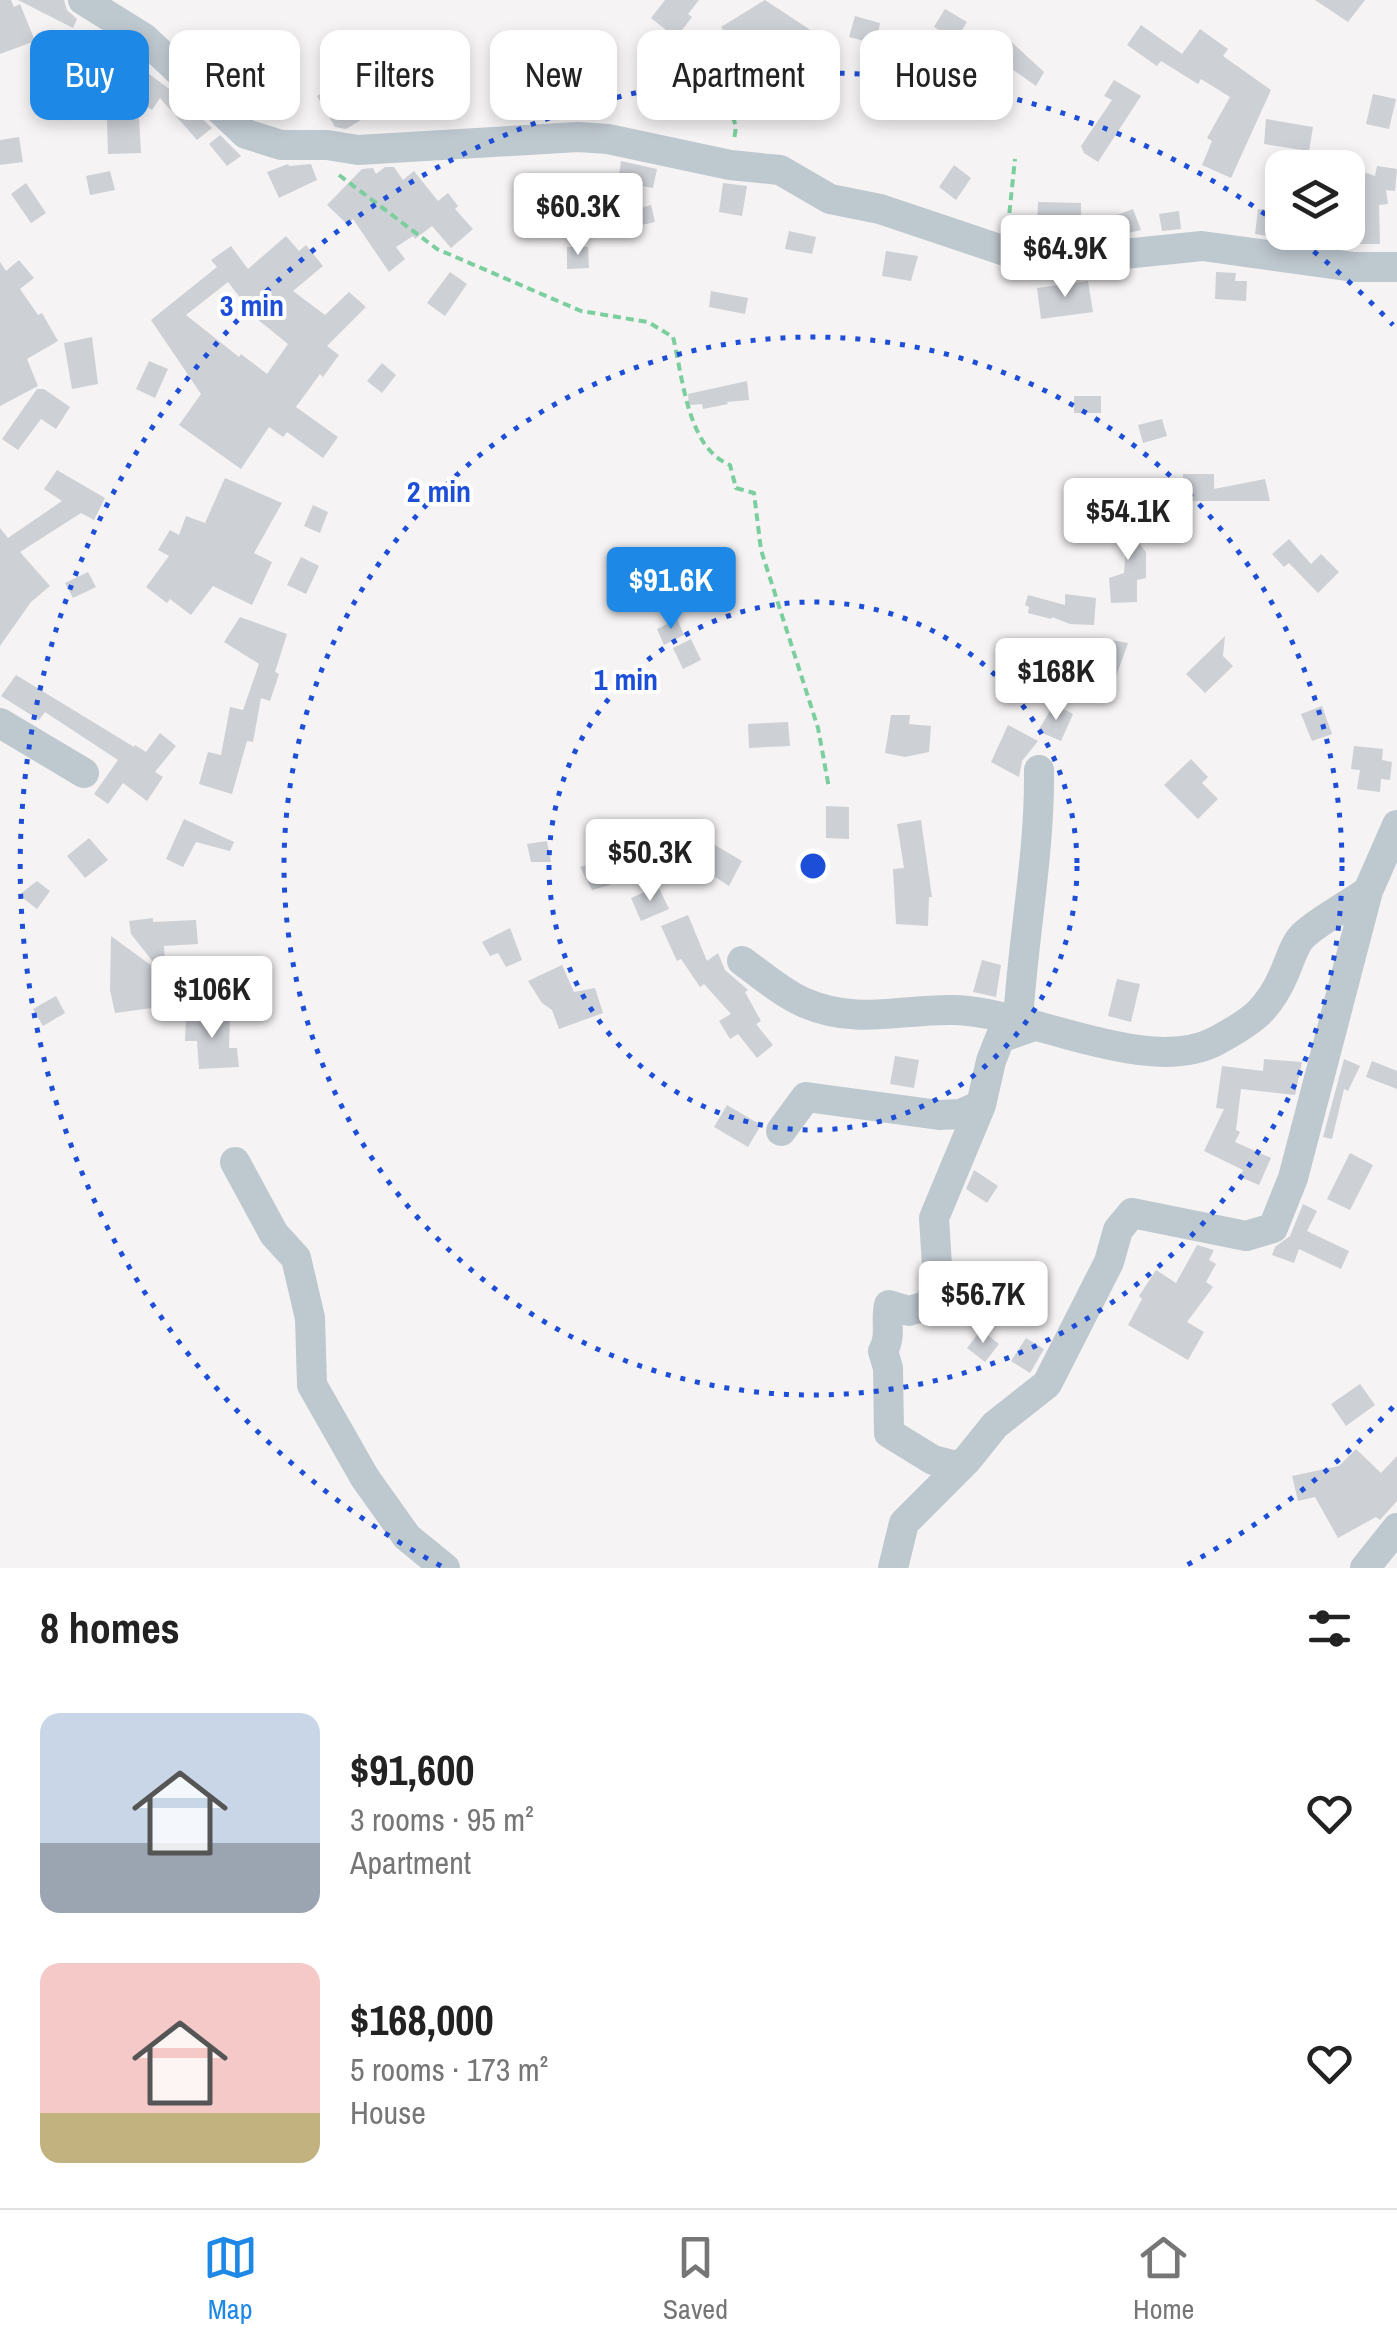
<!DOCTYPE html>
<html lang="en">
<head>
<meta charset="utf-8">
<style>
  :root { --surface:#fff; --page:#f6f6f6; --text:#222; --muted:#767676; --line:#e0e0e0; --accent:#1d88e5 }
  body { margin:0; font-family:"Archivo Narrow",sans-serif; background:var(--page); color:var(--text); height:100vh; display:flex; flex-direction:column; font-size:38px; white-space:nowrap }
  * { box-sizing:border-box; margin:0 }
  p { font-size:32px; color:var(--muted) }
  .icon { flex:none; width:55px; height:55px; fill:none; stroke:currentColor; stroke-width:2; stroke-linecap:round; stroke-linejoin:round }
  .map { position:relative; height:1568px; overflow:hidden }
  .details { display:flex; flex-direction:column; background:var(--surface); flex:1 }
  .details>* { flex:none }
  .guide { position:absolute; left:30px; top:30px; width:1338px; height:90px; display:flex; gap:20px }
  .tools { position:absolute; left:1265px; top:150px; display:grid; gap:20px }
  .tools a { display:grid; place-items:center; width:100px; height:100px; border-radius:20px; background:var(--surface); box-shadow:0 5px 15px #0003; font-size:50px }
  .price { position:absolute; translate:-50% -85px; padding:0 22px; border-radius:10px; background:#fff; color:#222; font-size:32px; line-height:65px; filter:drop-shadow(0 2px 5px #0008) }
  .price::after { content:''; position:absolute; left:50%; top:60px; width:30px; height:22px; margin-left:-15px; background:inherit; clip-path:polygon(0 0,100% 0,50% 100%) }
  .price.on { background:var(--accent); color:#fff }
  ul { padding:0; list-style:none }
  li { display:flex; align-items:center; gap:30px; height:250px; padding:0 40px }
  li span { display:grid; place-items:center; flex:none; width:280px; height:200px; border-radius:20px; color:#555 }
  li>.icon { margin-inline-start:auto }
  span .icon { width:120px; height:120px; fill:#fffc; stroke-width:1 }
  li b { font-size:42px }
  h2 { display:flex; justify-content:space-between; align-items:center; height:120px; padding:0 40px; font-size:42px }
  .pill { padding:0 35px; border-radius:20px; background:var(--surface); box-shadow:0 5px 15px #0003; font-size:35px; line-height:90px }
  .pill.on { background:var(--accent); color:#fff }
  .tab-bar { display:flex; justify-content:space-around; align-items:center; height:140px; border-top:2px solid var(--line); background:var(--surface); font-size:28px; color:var(--muted) }
  .tab-bar a { display:grid; justify-items:center; gap:5px }
  .tab-bar .on { color:var(--accent) }
  .map>svg:first-child { display:block }
  .building { fill:#cdd0d5; fill-rule:evenodd }
  .lines { fill:none; stroke-linecap:round; stroke-linejoin:round }
  .path { stroke:#7bce9d; stroke-width:4; stroke-dasharray:8 5; stroke-linecap:butt }
  .minor { stroke:#bec8cf; stroke-width:30 }
  .ring { fill:none; stroke:#1d4ed8; stroke-width:5; stroke-dasharray:5 10 }
  .centre { fill:#1d4ed8; stroke:#fff; stroke-width:5 }
  .ring-label { font-size:30px; text-anchor:middle; font-weight:bold; fill:#1d4ed8; stroke:#fff; stroke-width:8; stroke-linejoin:round; paint-order:stroke }
</style>
</head>
<body>
<div class="map">
<svg width="1397" height="1568" viewBox="0 0 1397 1568">
  <rect width="100%" height="100%" fill="#f5f3f3"/>
  <!-- building -->
  <path class="building" d="M 0,0 L 11,0 L 14,7 L 20,4 L 35,41 L 0,54 Z
    M 18,0 L 64,0 L 67,10 L 77,19 L 73,28 Z
    M 665,0 L 699,0 L 688,14 L 692,17 L 676,38 L 651,18 Z
    M 765,0 L 812,31 L 798,51 L 771,32 L 738,53 L 721,27 Z
    M 1315,0 L 1365,0 L 1348,22 Z
    M 945,9 L 967,22 L 956,40 L 934,27 Z
    M 855,16 L 880,23 L 876,44 L 849,37 Z
    M 1141,25 L 1182,54 L 1200,29 L 1228,49 L 1223,56 L 1271,90 L 1231,178 L 1202,165 L 1212,141 L 1207,138 L 1230,97 L 1201,79 L 1198,84 L 1161,61 L 1157,66 L 1127,45 Z
    M 1006,37 L 1044,72 L 1036,86 L 991,54 Z
    M 137,65 L 176,94 L 212,128 L 197,140 L 160,98 L 152,110 L 121,87 Z
    M 1114,80 L 1141,96 L 1098,162 L 1084,153 L 1081,146 L 1112,100 L 1104,96 Z
    M 339,83 L 361,120 L 346,129 L 335,127 L 317,96 Z
    M 1373,94 L 1396,99 L 1389,129 L 1366,124 Z
    M 139,118 L 141,153 L 108,154 L 107,119 Z
    M 1266,119 L 1313,127 L 1309,151 L 1264,144 Z
    M 220,135 L 241,156 L 227,166 L 209,144 Z
    M 19,137 L 23,162 L 0,165 L 0,140 Z
    M 621,161 L 657,169 L 653,188 L 618,182 Z
    M 288,164 L 289,166 L 311,164 L 317,180 L 279,198 L 267,172 Z
    M 954,165 L 971,178 L 956,200 L 939,187 Z
    M 1377,166 L 1397,169 L 1395,191 L 1386,190 L 1388,204 L 1379,205 L 1380,244 L 1353,244 L 1353,248 L 1308,242 L 1310,232 L 1348,232 L 1348,167 L 1375,176 Z
    M 385,167 L 394,167 L 403,180 L 414,171 L 438,201 L 448,193 L 458,206 L 455,209 L 473,229 L 451,248 L 432,226 L 415,239 L 413,236 L 396,247 L 405,259 L 389,272 L 353,219 L 348,225 L 327,205 L 362,169 L 373,168 L 376,174 Z
    M 110,171 L 115,190 L 90,195 L 86,176 Z
    M 26,183 L 46,213 L 31,223 L 11,194 Z
    M 723,183 L 747,186 L 742,216 L 719,212 Z
    M 1038,202 L 1081,203 L 1081,230 L 1037,229 Z
    M 651,205 L 655,222 L 628,228 L 624,213 Z
    M 1133,209 L 1141,230 L 1116,236 L 1109,218 Z
    M 1258,209 L 1277,211 L 1274,237 L 1255,234 Z
    M 1179,211 L 1181,229 L 1162,231 L 1159,214 Z
    M 789,231 L 816,237 L 812,254 L 785,249 Z
    M 286,236 L 299,251 L 306,245 L 323,266 L 293,291 L 325,315 L 349,292 L 366,307 L 327,346 L 339,355 L 323,377 L 320,374 L 296,407 L 338,437 L 323,458 L 287,432 L 283,437 L 269,427 L 241,469 L 179,425 L 201,394 L 151,320 L 217,267 L 211,260 L 231,246 L 248,269 ZM 228,282 L 248,308 L 246,310 L 288,344 L 267,374 L 241,354 L 239,357 L 186,315 Z
    M 567,247 L 588,247 L 589,268 L 567,269 Z
    M 886,251 L 918,256 L 911,281 L 882,276 Z
    M 19,260 L 34,278 L 20,289 L 38,315 L 42,313 L 58,341 L 27,359 L 38,386 L 0,406 L 0,262 L 6,271 Z
    M 450,272 L 467,284 L 445,316 L 427,303 Z
    M 1216,272 L 1236,273 L 1235,281 L 1247,281 L 1246,301 L 1215,299 Z
    M 1088,281 L 1093,312 L 1041,319 L 1037,288 Z
    M 711,291 L 748,298 L 745,314 L 709,307 Z
    M 92,337 L 98,384 L 72,389 L 64,343 Z
    M 149,361 L 168,369 L 155,398 L 136,389 Z
    M 382,363 L 396,375 L 382,393 L 367,381 Z
    M 747,381 L 749,400 L 727,402 L 728,404 L 703,409 L 702,404 L 689,405 L 688,394 Z
    M 37,389 L 44,389 L 70,407 L 56,429 L 41,419 L 18,450 L 2,439 Z
    M 1074,396 L 1101,396 L 1101,413 L 1074,413 Z
    M 1162,419 L 1167,436 L 1143,443 L 1138,425 Z
    M 57,470 L 105,498 L 94,520 L 81,513 L 20,552 L 50,586 L 31,602 L 0,646 L 0,528 L 8,538 L 62,501 L 44,489 Z
    M 1183,474 L 1214,474 L 1214,489 L 1265,479 L 1270,501 L 1182,501 Z
    M 225,478 L 282,503 L 254,553 L 272,562 L 252,605 L 213,586 L 191,615 L 170,599 L 167,603 L 146,587 L 169,556 L 158,550 L 170,530 L 179,535 L 186,516 L 205,523 Z
    M 313,505 L 328,512 L 320,533 L 304,526 Z
    M 1139,523 L 1139,543 L 1146,552 L 1146,578 L 1137,580 L 1137,602 L 1111,603 L 1109,578 L 1124,573 L 1126,545 L 1109,542 L 1109,524 Z
    M 1289,539 L 1311,564 L 1321,554 L 1339,572 L 1318,593 L 1289,563 L 1284,567 L 1272,554 Z
    M 301,557 L 319,566 L 306,594 L 287,585 Z
    M 88,572 L 96,587 L 73,598 L 65,583 Z
    M 1065,594 L 1096,598 L 1094,625 L 1070,624 L 1052,617 L 1051,619 L 1028,613 L 1029,607 L 1025,605 L 1028,595 L 1065,605 Z
    M 240,617 L 287,634 L 275,672 L 279,674 L 270,701 L 261,698 L 253,742 L 247,741 L 232,794 L 199,784 L 208,752 L 221,755 L 230,707 L 243,710 L 259,664 L 224,642 Z
    M 677,619 L 684,635 L 664,645 L 657,629 Z
    M 1225,636 L 1223,656 L 1233,666 L 1205,693 L 1186,674 Z
    M 1101,638 L 1128,643 L 1114,682 L 1085,675 Z
    M 691,639 L 701,660 L 683,669 L 673,648 Z
    M 16,675 L 134,747 L 135,745 L 146,752 L 160,733 L 176,746 L 155,772 L 163,777 L 147,801 L 123,783 L 108,804 L 94,794 L 118,760 L 45,712 L 39,720 L 1,696 Z
    M 1054,704 L 1073,714 L 1061,741 L 1038,731 Z
    M 1322,706 L 1332,734 L 1312,741 L 1301,714 Z
    M 891,715 L 910,715 L 909,724 L 931,726 L 929,752 L 905,757 L 885,753 Z
    M 788,722 L 790,746 L 749,748 L 748,724 Z
    M 1008,725 L 1038,741 L 1022,761 L 1019,777 L 991,762 Z
    M 1354,746 L 1383,749 L 1382,760 L 1392,762 L 1390,780 L 1381,779 L 1380,792 L 1357,789 L 1360,770 L 1351,769 Z
    M 1191,759 L 1208,777 L 1202,783 L 1218,799 L 1198,819 L 1164,785 Z
    M 826,806 L 849,807 L 849,839 L 826,838 Z
    M 184,819 L 234,842 L 230,851 L 196,842 L 183,867 L 166,859 Z
    M 921,820 L 932,897 L 929,897 L 928,926 L 896,924 L 893,869 L 904,868 L 897,824 Z
    M 89,838 L 108,860 L 85,878 L 67,856 Z
    M 547,841 L 551,862 L 531,862 L 527,844 Z
    M 708,841 L 742,861 L 729,886 L 695,864 Z
    M 603,860 L 610,885 L 592,890 L 580,867 Z
    M 37,881 L 50,891 L 37,909 L 19,895 Z
    M 658,886 L 669,909 L 641,921 L 631,898 Z
    M 688,915 L 707,961 L 718,953 L 725,970 L 748,990 L 745,992 L 761,1021 L 756,1024 L 773,1045 L 757,1058 L 738,1034 L 730,1039 L 719,1021 L 731,1014 L 704,984 L 700,987 L 681,959 L 677,961 L 661,926 Z
    M 153,918 L 153,922 L 196,920 L 198,944 L 164,946 L 167,1006 L 115,1013 L 110,990 L 111,936 L 152,966 L 154,963 L 131,934 L 129,921 Z
    M 510,928 L 522,960 L 506,967 L 498,953 L 490,956 L 482,942 Z
    M 982,960 L 1001,965 L 996,997 L 973,992 Z
    M 562,965 L 574,992 L 595,988 L 603,1013 L 559,1029 L 552,1010 L 542,1003 L 528,981 Z
    M 1117,979 L 1140,984 L 1131,1022 L 1108,1016 Z
    M 56,996 L 65,1013 L 43,1026 L 33,1009 Z
    M 186,1015 L 230,1016 L 229,1048 L 237,1048 L 239,1067 L 199,1069 L 197,1041 L 185,1041 Z
    M 895,1056 L 919,1060 L 914,1088 L 890,1084 Z
    M 1264,1059 L 1302,1062 L 1295,1095 L 1241,1089 L 1236,1130 L 1240,1132 L 1235,1142 L 1271,1158 L 1259,1185 L 1240,1177 L 1243,1170 L 1204,1151 L 1224,1109 L 1216,1108 L 1222,1066 L 1263,1071 Z
    M 1344,1059 L 1360,1066 L 1348,1091 L 1344,1089 L 1332,1139 L 1323,1137 Z
    M 1372,1061 L 1397,1071 L 1397,1089 L 1366,1077 Z
    M 727,1105 L 761,1125 L 748,1147 L 714,1127 Z
    M 1350,1153 L 1373,1165 L 1350,1210 L 1327,1199 Z
    M 974,1170 L 998,1186 L 987,1203 L 966,1189 Z
    M 1303,1204 L 1317,1211 L 1307,1231 L 1349,1251 L 1341,1269 L 1299,1249 L 1294,1263 L 1272,1255 L 1275,1247 L 1290,1236 Z
    M 1197,1245 L 1214,1250 L 1209,1260 L 1216,1264 L 1206,1282 L 1213,1287 L 1187,1322 L 1204,1332 L 1188,1360 L 1128,1325 L 1142,1299 L 1139,1296 L 1156,1270 L 1176,1283 Z
    M 981,1330 L 999,1344 L 985,1362 L 967,1348 Z
    M 1026,1338 L 1044,1349 L 1030,1373 L 1011,1361 Z
    M 1360,1384 L 1375,1405 L 1346,1426 L 1331,1404 Z
    M 1356,1449 L 1381,1473 L 1397,1456 L 1397,1501 L 1380,1520 L 1376,1517 L 1338,1538 L 1315,1497 L 1298,1501 L 1292,1476 L 1339,1466 Z"/>
  <g class="lines">
    <!-- path -->
    <path class="path" d="M 704,94 L 730,107 L 736,127 L 734,140
      M 339,175 L 437,249 L 581,311 L 648,322 L 673,337 C 683,377 687,448 730,465 L 736,488 L 754,493 L 761,550 L 818,728 L 829,788
      M 1008,226 L 1015,159"/>
    <!-- minor -->
    <path class="minor" d="M 83,0 L 144,38 L 246,134 L 281,145 L 327,145 L 358,150 L 578,137 L 608,139 L 730,165 L 780,170 L 830,199 L 880,209 L 1005,251 L 1056,261 L 1202,246 L 1354,267 L 1397,267
      M 0,723 L 84,773
      M 742,961 C 762,975 783,994 805,1003 C 859,1026 903,1008 956,1010 C 1032,1013 1148,1077 1216,1041 C 1251,1022 1268,1011 1284,974 C 1289,963 1293,948 1300,939 C 1311,925 1352,903 1368,891
      M 1018,1021 C 1023,937 1040,854 1039,770
      M 781,1131 L 806,1097 L 939,1115 L 961,1114 L 981,1105
      M 235,1162 L 274,1234 L 296,1258 L 310,1318 L 312,1385 L 365,1478 L 407,1537 L 445,1568
      M 966,1461 L 956,1466 L 933,1460 L 889,1433 L 888,1368 L 883,1351 C 892,1335 885,1322 889,1305 L 909,1311 L 929,1305 L 938,1281 L 934,1218 L 981,1105 L 991,1061 L 1000,1038 L 1034,1026
      M 893,1568 L 904,1523 L 966,1461 L 995,1425 L 1047,1384 L 1109,1262 L 1118,1230 L 1132,1213 L 1246,1236 L 1273,1228 L 1293,1178 L 1368,891 L 1397,825
      M 1365,1568 L 1397,1528"/>
  </g>
  <!-- distance rings -->
  <g class="ring">
    <circle cx="813" cy="866" r="264"/>
    <circle cx="813" cy="866" r="529"/>
    <path d="M1393 1407A793 793 0 0 1 1185 1566M441 1566A793 793 0 1 1 1279 224M1290 233A793 793 0 0 1 1393 325"/>
  </g>
  <circle cx="813" cy="866" r="15" class="centre"/>
  <g class="ring-label">
    <text x="252" y="316">3 min</text>
    <text x="439" y="502">2 min</text>
    <text x="626" y="690">1 min</text>
  </g>
</svg>
<div class="tools">
<a><svg class="icon" aria-label="layers" viewBox="0 0 24 24"><path d="M12 4l9 5-9 5-9-5zM3 14l9 5 9-5"/></svg></a>
</div>
<b class="price" style="left:578px;top:258px">$60.3K</b>
<b class="price" style="left:1065px;top:300px">$64.9K</b>
<b class="price" style="left:1128px;top:563px">$54.1K</b>
<b class="price on" style="left:671px;top:632px">$91.6K</b>
<b class="price" style="left:1056px;top:723px">$168K</b>
<b class="price" style="left:650px;top:904px">$50.3K</b>
<b class="price" style="left:212px;top:1041px">$106K</b>
<b class="price" style="left:983px;top:1346px">$56.7K</b>
<div class="guide">
<a class="pill on">Buy</a>
<a class="pill">Rent</a>
<a class="pill">Filters</a>
<a class="pill">New</a>
<a class="pill">Apartment</a>
<a class="pill">House</a>
</div>
</div>
<section class="details">
<h2>8 homes<svg class="icon" aria-label="filters" viewBox="0 0 24 24"><path d="M4 7h16M4 17h16"/><circle cx="9" cy="7" r="2"/><circle cx="15" cy="17" r="2"/></svg></h2>
<ul>
<li><span style="background:linear-gradient(#c9d6e8 65%,#9aa5b1 0)"><svg class="icon" aria-label="home" viewBox="0 0 24 24"><path d="M3 11l9-7 9 7M6 9v11h12V9"/></svg></span><div><b>$91,600</b><p>3 rooms · 95 m²</p><p>Apartment</p></div><svg class="icon" aria-label="heart" viewBox="0 0 24 24"><path d="M12 20l-8-8c-3-5 5-10 8-4 3-6 11-1 8 4z"/></svg></li>
<li><span style="background:linear-gradient(#f6c9c9 75%,#c2b280 0)"><svg class="icon" aria-label="home" viewBox="0 0 24 24"><path d="M3 11l9-7 9 7M6 9v11h12V9"/></svg></span><div><b>$168,000</b><p>5 rooms · 173 m²</p><p>House</p></div><svg class="icon" aria-label="heart" viewBox="0 0 24 24"><path d="M12 20l-8-8c-3-5 5-10 8-4 3-6 11-1 8 4z"/></svg></li>
</ul>
</section>
<nav class="tab-bar">
<a class="on"><svg class="icon" aria-label="map" viewBox="0 0 24 24"><path d="M3 6l6-2 6 2 6-2v14l-6 2-6-2-6 2zM9 4v14M15 6v14"/></svg>Map</a>
<a><svg class="icon" aria-label="saved" viewBox="0 0 24 24"><path d="M7 4h10v16l-5-4-5 4z"/></svg>Saved</a>
<a><svg class="icon" aria-label="home" viewBox="0 0 24 24"><path d="M3 11l9-7 9 7M6 9v11h12V9"/></svg>Home</a>
</nav>
</body>
</html>
